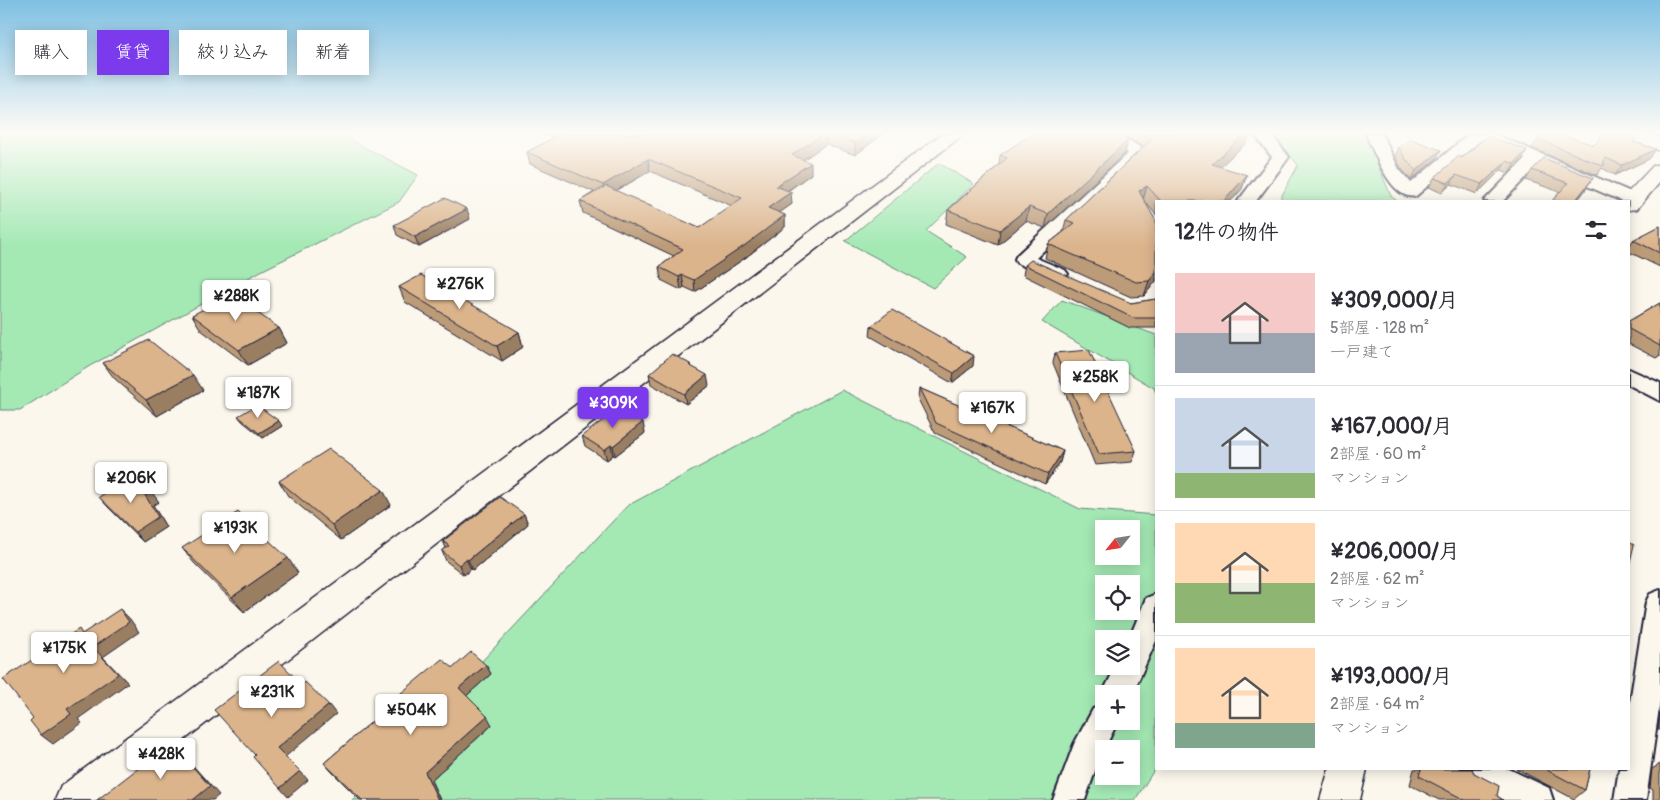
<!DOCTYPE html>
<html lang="ja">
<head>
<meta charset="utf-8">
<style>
  :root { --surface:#fff; --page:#f2f2f3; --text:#2b2b33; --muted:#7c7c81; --line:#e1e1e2; --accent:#7c3aed }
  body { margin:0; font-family:Pangolin,"Klee One",sans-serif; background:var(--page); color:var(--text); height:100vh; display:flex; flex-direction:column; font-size:19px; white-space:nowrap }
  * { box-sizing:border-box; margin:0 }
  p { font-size:16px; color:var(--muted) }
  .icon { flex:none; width:28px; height:28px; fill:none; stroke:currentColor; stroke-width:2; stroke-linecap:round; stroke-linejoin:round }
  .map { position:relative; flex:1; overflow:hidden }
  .panel { position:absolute; left:1155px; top:200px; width:475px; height:570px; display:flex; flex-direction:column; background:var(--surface); border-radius:0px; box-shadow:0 2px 12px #0003 }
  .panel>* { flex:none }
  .hud { position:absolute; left:15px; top:30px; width:475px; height:45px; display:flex; gap:10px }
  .needle { width:32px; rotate:240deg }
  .fabs { position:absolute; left:1095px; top:520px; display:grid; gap:10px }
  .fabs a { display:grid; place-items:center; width:45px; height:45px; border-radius:0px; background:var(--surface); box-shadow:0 2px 12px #0003; font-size:25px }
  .price { position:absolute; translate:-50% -42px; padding:0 11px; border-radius:5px; background:#fff; color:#222; font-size:16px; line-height:32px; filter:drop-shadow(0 1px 2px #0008) }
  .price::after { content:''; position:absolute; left:50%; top:30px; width:15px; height:11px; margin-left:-8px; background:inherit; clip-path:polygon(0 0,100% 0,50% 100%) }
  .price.on { background:var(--accent); color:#fff }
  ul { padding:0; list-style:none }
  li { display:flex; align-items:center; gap:15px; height:125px; padding:0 20px }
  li+li { border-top:1px solid var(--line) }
  li span { display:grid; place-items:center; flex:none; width:140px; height:100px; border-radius:0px; color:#555 }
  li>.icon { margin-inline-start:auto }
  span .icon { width:60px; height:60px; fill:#fffc; stroke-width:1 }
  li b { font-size:21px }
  h2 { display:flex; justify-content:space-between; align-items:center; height:60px; padding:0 20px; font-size:21px }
  .tag { padding:0 18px; border-radius:0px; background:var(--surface); box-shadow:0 2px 12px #0003; font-size:18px; line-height:45px }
  .tag.on { background:var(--accent); color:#fff }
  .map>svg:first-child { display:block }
  .green { fill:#a4e9b4; stroke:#638678; fill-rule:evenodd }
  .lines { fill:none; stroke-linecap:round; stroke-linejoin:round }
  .minor-casing { stroke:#22223b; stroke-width:4 }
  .tertiary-casing { stroke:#22223b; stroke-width:3 }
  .minor { fill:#fbf7ec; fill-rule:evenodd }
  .tertiary { fill:#fbf7ec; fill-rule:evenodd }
  .wall { fill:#bc9b78; stroke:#22223b; fill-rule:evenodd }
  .shaded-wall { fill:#997e62; stroke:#22223b }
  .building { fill:#dbb48c; stroke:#22223b }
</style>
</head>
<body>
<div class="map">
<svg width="1660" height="800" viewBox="0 0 1660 800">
  <rect width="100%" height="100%" fill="#fbf7ec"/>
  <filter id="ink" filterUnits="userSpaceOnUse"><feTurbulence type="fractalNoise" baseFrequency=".02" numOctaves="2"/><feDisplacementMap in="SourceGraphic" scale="10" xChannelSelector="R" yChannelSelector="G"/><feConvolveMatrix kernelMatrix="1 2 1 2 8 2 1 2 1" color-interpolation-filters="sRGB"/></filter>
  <g filter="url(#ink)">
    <!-- green -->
    <path class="green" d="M 0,134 L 356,134 L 349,139 L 418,175 L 399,202 L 259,272 L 88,367 L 20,410 L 0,410 Z
      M 1272,134 L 1365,134 L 1391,196 L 1397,201 L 1279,201 L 1298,165 Z
      M 939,163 L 974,184 L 926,231 L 967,257 L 933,288 L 845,241 Z
      M 1062,300 L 1156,335 L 1156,393 L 1154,388 L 1042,322 Z
      M 842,390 L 1080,509 L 1156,515 L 1156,767 L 1135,800 L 352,800 L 627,506 ZM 1104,529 L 1131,529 L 1131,556 L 1104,556 ZM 1104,584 L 1131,584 L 1131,611 L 1104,611 ZM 1104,639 L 1131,639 L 1131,666 L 1104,666 ZM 1104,694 L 1131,694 L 1131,721 L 1104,721 ZM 1104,749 L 1131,749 L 1131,776 L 1104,776 Z"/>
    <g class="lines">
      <!-- minor casing -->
      <g class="minor-casing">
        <path id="minor" d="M 1096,134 L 1117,134 L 1144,149 L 1146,152 L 1036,258 L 1065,270 L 1068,274 L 1065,278 C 1049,282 1031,269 1017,263 L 1015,259 L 1017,255 L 1128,153 Z
          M 1254,134 L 1271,134 L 1289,157 L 1256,201 L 1238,201 L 1272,157 Z
          M 1366,134 L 1382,134 L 1399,169 L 1411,183 L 1469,134 L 1494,134 L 1638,195 L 1641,199 L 1638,203 L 1629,203 L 1629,201 L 1622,201 L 1538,165 L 1503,201 L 1484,201 L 1525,159 L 1481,140 L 1416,196 C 1392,202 1374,152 1366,134 Z
          M 1629,369 L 1660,383 L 1660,401 L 1629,385 Z
          M 1660,590 L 1660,701 L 1646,800 L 1614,800 L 1619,769 L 1629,769 L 1629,708 L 1646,602 L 1650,594 Z
          M 1156,594 L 1156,641 L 1131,697 L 1131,694 L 1104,694 L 1104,698 L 1102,694 L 1116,666 L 1131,666 L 1131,639 L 1129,639 L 1146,598 Z
          M 1104,705 L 1104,721 L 1118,721 L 1099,760 L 1085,800 L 1053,800 L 1074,744 L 1093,709 Z
          M 1460,769 L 1509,769 L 1549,788 L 1553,800 L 1503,800 L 1465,780 Z"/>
      </g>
      <!-- tertiary casing -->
      <g class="tertiary-casing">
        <path id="tertiary" d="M 942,134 L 964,134 L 107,800 L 55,800 L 61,786 Z
          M 1622,134 L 1650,134 L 1660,138 L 1660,151 L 1624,138 Z
          M 1660,164 L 1660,182 L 1637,209 L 1629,210 L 1629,201 L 1620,201 L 1653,166 Z
          M 1329,769 L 1367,769 L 1360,800 L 1320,800 Z"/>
      </g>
      <!-- minor -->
      <use href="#minor" class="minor"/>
      <!-- tertiary -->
      <use href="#tertiary" class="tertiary"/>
    </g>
    <!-- wall -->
    <path class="wall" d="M 544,134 L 883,134 L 855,155 L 826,144 L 803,160 L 811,174 L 788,191 L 792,204 L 779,213 L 785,215 L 785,227 L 745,258 L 695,292 L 684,287 L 681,290 L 661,280 L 659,267 L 674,256 L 583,213 L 580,201 L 594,192 L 530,164 L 527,152 L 553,138 ZM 650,171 L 732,206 L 699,228 L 616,191 Z
      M 1121,134 L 1250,134 L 1247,142 L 1220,166 L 1242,189 L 1231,201 L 1156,201 L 1156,215 L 1147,204 L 1156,281 L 1144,296 L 1131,297 L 1045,258 L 1048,244 L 1063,232 L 1066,220 L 1143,147 Z
      M 1538,139 L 1594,145 L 1633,142 L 1656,149 L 1649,159 L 1615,175 L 1602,168 L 1597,175 L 1532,148 Z
      M 1128,140 L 1125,153 L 1045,228 L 1026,221 L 998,245 L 946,224 L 948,210 L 999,165 L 1000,155 Z
      M 1399,147 L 1441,150 L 1436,159 L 1411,180 L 1401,168 L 1395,156 Z
      M 1527,150 L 1522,160 L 1509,173 L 1501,170 L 1477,194 L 1451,184 L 1442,193 L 1429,187 L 1434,178 L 1462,158 Z
      M 1532,170 L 1587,188 L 1577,201 L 1552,201 L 1560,192 L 1526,180 Z
      M 470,219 L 419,247 L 397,235 L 394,225 Z
      M 1660,226 L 1660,267 L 1629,252 L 1629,247 L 1633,240 Z
      M 1025,265 L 1131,303 L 1156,299 L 1156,328 L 1130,328 L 1023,275 Z
      M 399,287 L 519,332 L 523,347 L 502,361 L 405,302 Z
      M 1660,303 L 1660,357 L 1659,356 L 1656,358 L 1629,344 L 1629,321 Z
      M 192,315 L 279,328 L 287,343 L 248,365 L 201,330 Z
      M 871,326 L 973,366 L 952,383 L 870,336 Z
      M 1055,353 L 1136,451 L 1132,462 L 1095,465 L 1053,363 Z
      M 103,363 L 203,390 L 157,416 L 114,378 Z
      M 690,364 L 691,366 L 709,386 L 686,404 L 651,384 L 649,374 Z
      M 919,388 L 1063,451 L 1060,462 L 1045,484 L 935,433 L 918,399 Z
      M 238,416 L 282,426 L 263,438 L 242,421 Z
      M 645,433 L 615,456 L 613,455 L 607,460 L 585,446 L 582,436 Z
      M 279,481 L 391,505 L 341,540 L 288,496 Z
      M 99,497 L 159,502 L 153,505 L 166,527 L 143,542 L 108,507 Z
      M 524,514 L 528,524 L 473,570 L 471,569 L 464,575 L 446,561 L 442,551 L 446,548 L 443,541 Z
      M 182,548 L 298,573 L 244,612 L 194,563 Z
      M 486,665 L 491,674 L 466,696 L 492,725 L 431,780 L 440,800 L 360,800 L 332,772 L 324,763 L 397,700 L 395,698 L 453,668 Z
      M 1660,716 L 1660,730 L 1658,730 Z
      M 1660,764 L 1660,800 L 1653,800 L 1653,790 L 1650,788 L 1652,769 Z
      M 1414,769 L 1472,769 L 1474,773 L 1497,796 L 1503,800 L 1439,800 L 1410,785 Z
      M 1517,769 L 1590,769 L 1585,790 L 1574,799 Z"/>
    <!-- shaded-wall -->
    <path class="shaded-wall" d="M 823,134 L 826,134 L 826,144 L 792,167 L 792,155 Z
      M 867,134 L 883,134 L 855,155 L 855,143 Z
      M 1245,134 L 1250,134 L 1247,142 L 1208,178 L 1212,164 Z
      M 1128,140 L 1125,153 L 1045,228 L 1048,214 Z
      M 1656,149 L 1649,159 L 1615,175 L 1622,165 Z
      M 1441,150 L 1436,159 L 1411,180 L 1416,171 Z
      M 1527,150 L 1522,160 L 1509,173 L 1514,164 Z
      M 648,159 L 650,171 L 605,197 L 603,185 Z
      M 1507,161 L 1501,170 L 1477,194 L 1482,184 Z
      M 811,163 L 811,174 L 777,198 L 776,186 Z
      M 1247,175 L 1242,189 L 1231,201 L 1224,201 Z
      M 1456,175 L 1451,184 L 1442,193 L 1448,183 Z
      M 1593,178 L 1577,201 L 1575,201 Z
      M 1147,186 L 1143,200 L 1139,191 Z
      M 791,192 L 792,204 L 768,221 L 768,208 Z
      M 1029,207 L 1026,221 L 998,245 L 1000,230 Z
      M 467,209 L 470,219 L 419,247 L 415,237 Z
      M 785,215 L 785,227 L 745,258 L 695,292 L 694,280 Z
      M 1156,272 L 1156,281 L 1144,296 L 1149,281 Z
      M 682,275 L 684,287 L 681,290 L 679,277 Z
      M 279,328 L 287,343 L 248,365 L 239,350 Z
      M 519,332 L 523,347 L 502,361 L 497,346 Z
      M 974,356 L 973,366 L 952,383 L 954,373 Z
      M 193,375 L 203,390 L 157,416 L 146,400 Z
      M 707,375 L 709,386 L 686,404 L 684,394 Z
      M 279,421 L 282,426 L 263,438 L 259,433 Z
      M 643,422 L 645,433 L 615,456 L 613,446 Z
      M 611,445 L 613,455 L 607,460 L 604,450 Z
      M 1063,451 L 1060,462 L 1045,484 L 1048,474 Z
      M 383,490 L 391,505 L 341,540 L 332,525 Z
      M 151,491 L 159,502 L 153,505 L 166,527 L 143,542 L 135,532 L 145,495 Z
      M 524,514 L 528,524 L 473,570 L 468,560 Z
      M 288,558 L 298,573 L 244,612 L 232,597 Z
      M 466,559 L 471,569 L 464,575 L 459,565 Z
      M 120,609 L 130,619 L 139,632 L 103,657 L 128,683 L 78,719 L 82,723 L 53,744 L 41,735 L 67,709 L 93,647 Z
      M 486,665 L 491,674 L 464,698 L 459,688 Z
      M 329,705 L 336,714 L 285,757 L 277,748 Z
      M 487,716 L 492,725 L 431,780 L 440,800 L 438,800 L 425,772 Z
      M 171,743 L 181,752 L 219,795 L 213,800 L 193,800 Z
      M 300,771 L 308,780 L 288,797 L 280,788 Z"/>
    <!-- building -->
    <path class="building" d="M 561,134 L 823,134 L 792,155 L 811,163 L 776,186 L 791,192 L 768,208 L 785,215 L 744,246 L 694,280 L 682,275 L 679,277 L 659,267 L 683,249 L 580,201 L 606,186 L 699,228 L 742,198 L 648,159 L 603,185 L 527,152 Z
      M 831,134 L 867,134 L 855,143 Z
      M 1032,134 L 1120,134 L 1128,140 L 1048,214 L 1029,207 L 1000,230 L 948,210 L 1007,158 L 1000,155 Z
      M 1149,134 L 1245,134 L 1212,164 L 1247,175 L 1224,201 L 1161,201 L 1147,186 L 1139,191 L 1156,221 L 1156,272 L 1149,281 L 1136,282 L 1048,244 L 1075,223 L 1066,220 L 1151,140 Z
      M 1542,134 L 1561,134 L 1594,145 L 1604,134 L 1638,134 L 1633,142 L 1656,149 L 1622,165 L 1606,158 L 1603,163 L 1605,164 L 1603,166 L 1538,139 Z
      M 1487,136 L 1527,150 L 1514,164 L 1507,161 L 1482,184 L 1456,175 L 1448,183 L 1434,178 L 1459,156 L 1462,158 Z
      M 1411,139 L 1441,150 L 1416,171 L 1405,158 L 1399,147 Z
      M 1544,158 L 1593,178 L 1575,201 L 1552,201 L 1568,183 L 1532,170 Z
      M 445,198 L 467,209 L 415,237 L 394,225 Z
      M 1660,226 L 1660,253 L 1633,240 Z
      M 1031,260 L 1131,303 L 1156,299 L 1156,318 L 1133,318 L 1025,265 Z
      M 421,275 L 519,332 L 497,346 L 399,287 Z
      M 232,295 L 279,328 L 239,350 L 192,315 Z
      M 1660,303 L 1660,346 L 1629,329 L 1629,321 Z
      M 892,310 L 974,356 L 954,373 L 871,326 Z
      M 149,340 L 193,375 L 146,400 L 103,363 Z
      M 1089,350 L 1136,451 L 1099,454 L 1055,353 Z
      M 672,354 L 690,364 L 689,365 L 707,375 L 684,394 L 649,374 Z
      M 919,388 L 1063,451 L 1048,474 L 936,423 Z
      M 257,405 L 279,421 L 259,433 L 238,416 Z
      M 619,408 L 643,422 L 613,446 L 611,445 L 604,450 L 582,436 Z
      M 329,449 L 383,490 L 332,525 L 279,481 Z
      M 134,476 L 151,491 L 145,495 L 158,517 L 135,532 L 99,497 Z
      M 500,497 L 524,514 L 468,560 L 466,559 L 459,565 L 442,551 L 449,546 L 443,541 Z
      M 238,512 L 288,558 L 232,597 L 182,548 Z
      M 1629,542 L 1634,545 L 1629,566 Z
      M 120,609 L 129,622 L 93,647 L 118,674 L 67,709 L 71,714 L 41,735 L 30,721 L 33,718 L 3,679 L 79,629 L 82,634 Z
      M 471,652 L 486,665 L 459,688 L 487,716 L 425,772 L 438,800 L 362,800 L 324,763 L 397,700 L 395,698 L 442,659 L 453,668 Z
      M 279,661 L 302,685 L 305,682 L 329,705 L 277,748 L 300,771 L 280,788 L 253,757 L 255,755 L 214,710 Z
      M 171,743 L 210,786 L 193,800 L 97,800 Z
      M 1421,769 L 1472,769 L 1474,773 L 1499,786 L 1497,796 L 1503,800 L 1465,800 L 1419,776 Z
      M 1545,769 L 1590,769 L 1585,790 Z"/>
  </g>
  <!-- sky -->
  <linearGradient id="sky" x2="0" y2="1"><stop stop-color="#7fc0e3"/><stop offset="0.54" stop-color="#fdfbf6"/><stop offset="1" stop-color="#fdfbf6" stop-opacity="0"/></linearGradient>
  <rect width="1660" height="246" fill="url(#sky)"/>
</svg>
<div class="fabs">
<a><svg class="needle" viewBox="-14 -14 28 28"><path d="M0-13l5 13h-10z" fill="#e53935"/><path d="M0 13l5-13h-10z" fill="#7c7c81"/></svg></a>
<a><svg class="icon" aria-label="locate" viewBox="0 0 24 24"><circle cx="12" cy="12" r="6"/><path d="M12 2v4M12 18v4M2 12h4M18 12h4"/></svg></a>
<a><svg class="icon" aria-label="layers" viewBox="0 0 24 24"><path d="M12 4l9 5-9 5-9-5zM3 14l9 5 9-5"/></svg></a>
<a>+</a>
<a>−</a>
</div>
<b class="price" style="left:460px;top:310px">¥276K</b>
<b class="price" style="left:236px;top:322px">¥288K</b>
<b class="price" style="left:1095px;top:403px">¥258K</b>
<b class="price" style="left:258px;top:419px">¥187K</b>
<b class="price on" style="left:613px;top:429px">¥309K</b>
<b class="price" style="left:992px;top:434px">¥167K</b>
<b class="price" style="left:131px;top:504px">¥206K</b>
<b class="price" style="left:235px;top:554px">¥193K</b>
<b class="price" style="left:64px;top:674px">¥175K</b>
<b class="price" style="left:272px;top:718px">¥231K</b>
<b class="price" style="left:411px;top:736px">¥504K</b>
<b class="price" style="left:161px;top:780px">¥428K</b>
<div class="hud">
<a class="tag">購入</a>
<a class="tag on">賃貸</a>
<a class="tag">絞り込み</a>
<a class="tag">新着</a>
</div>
<section class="panel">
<h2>12件の物件<svg class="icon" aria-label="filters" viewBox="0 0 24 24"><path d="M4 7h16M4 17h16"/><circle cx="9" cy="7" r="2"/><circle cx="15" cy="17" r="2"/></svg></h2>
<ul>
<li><span style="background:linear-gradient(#f6c9c9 60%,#9aa5b1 0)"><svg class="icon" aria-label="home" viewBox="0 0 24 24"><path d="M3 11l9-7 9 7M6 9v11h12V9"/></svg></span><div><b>¥309,000/月</b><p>5部屋 · 128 m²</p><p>一戸建て</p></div></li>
<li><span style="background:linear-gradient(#c9d6e8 75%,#8fb573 0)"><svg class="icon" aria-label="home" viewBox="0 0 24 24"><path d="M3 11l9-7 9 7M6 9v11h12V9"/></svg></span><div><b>¥167,000/月</b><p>2部屋 · 60 m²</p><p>マンション</p></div></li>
<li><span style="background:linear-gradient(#ffd9b3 60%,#8fb573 0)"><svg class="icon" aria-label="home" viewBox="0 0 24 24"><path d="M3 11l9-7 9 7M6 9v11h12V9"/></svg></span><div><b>¥206,000/月</b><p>2部屋 · 62 m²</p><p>マンション</p></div></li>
<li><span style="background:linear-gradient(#ffd9b3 75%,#7fa58c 0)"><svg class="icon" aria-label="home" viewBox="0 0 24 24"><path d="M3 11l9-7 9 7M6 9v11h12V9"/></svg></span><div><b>¥193,000/月</b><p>2部屋 · 64 m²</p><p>マンション</p></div></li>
</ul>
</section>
</div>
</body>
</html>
